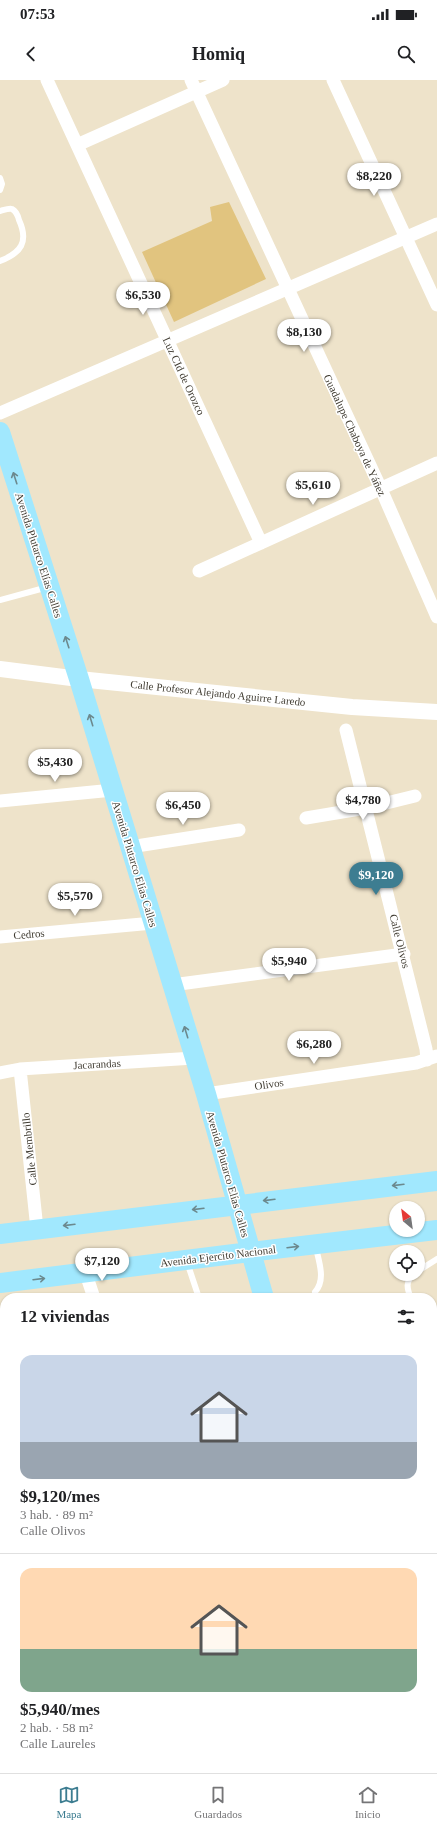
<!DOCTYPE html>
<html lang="es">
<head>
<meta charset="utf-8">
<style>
  :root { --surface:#fff; --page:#f6f6f6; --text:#202124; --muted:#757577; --line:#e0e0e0; --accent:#3d7d91 }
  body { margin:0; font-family:Georgia,serif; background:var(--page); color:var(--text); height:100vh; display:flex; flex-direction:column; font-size:15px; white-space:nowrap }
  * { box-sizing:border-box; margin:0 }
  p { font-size:13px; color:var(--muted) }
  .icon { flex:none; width:22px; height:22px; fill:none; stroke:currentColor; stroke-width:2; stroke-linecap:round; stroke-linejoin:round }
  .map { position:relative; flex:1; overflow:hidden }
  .sheet { position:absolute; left:0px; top:1213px; width:437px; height:480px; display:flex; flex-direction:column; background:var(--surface); border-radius:16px 16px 0 0; box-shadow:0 1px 3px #0004 }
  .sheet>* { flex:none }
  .needle { width:26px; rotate:331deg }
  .fabs { position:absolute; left:389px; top:1121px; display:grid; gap:8px }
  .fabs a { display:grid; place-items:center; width:36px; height:36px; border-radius:50%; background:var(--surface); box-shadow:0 1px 3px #0004; font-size:20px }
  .price { position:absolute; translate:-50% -34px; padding:0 9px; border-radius:14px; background:#fff; color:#222; font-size:13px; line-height:26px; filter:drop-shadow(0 1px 2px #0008) }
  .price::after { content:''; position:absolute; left:50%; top:24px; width:12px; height:9px; margin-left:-6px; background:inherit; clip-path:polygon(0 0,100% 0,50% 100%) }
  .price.selected { background:var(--accent); color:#fff }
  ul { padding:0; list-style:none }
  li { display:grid; align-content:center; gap:8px; height:212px; padding:0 20px }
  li+li { border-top:1px solid var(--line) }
  li span { display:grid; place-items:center; height:124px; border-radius:12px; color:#555 }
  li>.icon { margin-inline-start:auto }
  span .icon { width:72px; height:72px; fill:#fffc; stroke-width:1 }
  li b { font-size:17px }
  h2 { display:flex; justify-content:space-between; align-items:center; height:48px; padding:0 20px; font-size:17px }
  .status { display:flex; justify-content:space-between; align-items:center; height:28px; padding:0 20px; background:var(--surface); direction:ltr }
  .status svg { height:11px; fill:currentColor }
  header { display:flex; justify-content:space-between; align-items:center; height:52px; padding:0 20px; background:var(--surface); font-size:18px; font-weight:600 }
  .tabs { display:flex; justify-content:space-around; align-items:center; height:56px; border-top:1px solid var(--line); background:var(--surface); font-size:11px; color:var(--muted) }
  .tabs a { display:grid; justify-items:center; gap:2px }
  .tabs .selected { color:var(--accent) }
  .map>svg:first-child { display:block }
  .green { fill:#e1c47f }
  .building { fill:#bfa259; stroke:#8f856e }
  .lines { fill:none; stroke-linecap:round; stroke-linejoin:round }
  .service { stroke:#fff; stroke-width:6 }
  .minor { stroke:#fff; stroke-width:13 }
  .tertiary { stroke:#fff; stroke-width:16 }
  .primary { stroke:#a1e8fe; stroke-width:20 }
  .oneway { stroke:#6c898e }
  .labels { text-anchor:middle; stroke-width:3; stroke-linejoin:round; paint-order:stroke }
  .street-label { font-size:11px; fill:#403c32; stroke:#fff }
</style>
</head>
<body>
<div class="status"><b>07:53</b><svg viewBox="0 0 49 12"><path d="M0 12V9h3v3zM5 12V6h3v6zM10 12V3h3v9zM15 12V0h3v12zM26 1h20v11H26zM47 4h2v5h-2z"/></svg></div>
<header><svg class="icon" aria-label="back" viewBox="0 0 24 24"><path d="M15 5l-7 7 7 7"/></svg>Homiq<svg class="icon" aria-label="search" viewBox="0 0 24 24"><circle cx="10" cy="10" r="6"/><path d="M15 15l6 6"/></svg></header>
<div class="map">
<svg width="437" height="1693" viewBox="0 0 437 1693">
  <rect width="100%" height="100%" fill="#eee3ca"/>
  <!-- green -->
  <path class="green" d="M 229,122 L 266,199 L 174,242 L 142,172 L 212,141 L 210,127 Z"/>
  <!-- building -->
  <path class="building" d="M 182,1688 L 204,1693 L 181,1693 Z"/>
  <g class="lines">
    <!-- service -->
    <path class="service" d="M 0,98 L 2,104 L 0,110
      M 0,131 C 4,130 9,128 12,129 C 16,131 18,136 19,140 C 29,162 21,173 0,181
      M 0,520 L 48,507
      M 187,1182 L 199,1218
      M 418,1191 L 437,1179
      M 315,1212 C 326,1200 319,1182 316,1168
      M 411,1218 C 407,1209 405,1201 414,1194
      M 415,1218 L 423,1218
      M 432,1225 L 437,1234
      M 432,1289 L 437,1286
      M 432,1669 L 437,1668
      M 240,1693 L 241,1688"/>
    <!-- minor -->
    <path class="minor" d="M 47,0 L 261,463
      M 191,0 L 381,409 L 437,537
      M 333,0 L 437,225
      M 77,65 L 223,0
      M 0,333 L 437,144
      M 199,491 L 437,383
      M 346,650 L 426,969 L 427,980
      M 0,721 L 113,710
      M 306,738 L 366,728 L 415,716
      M 130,767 L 239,750
      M 0,857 L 153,843
      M 172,905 L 404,874
      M 20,989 L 37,1149
      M 0,993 L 20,989 L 194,978
      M 206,1014 L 416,983 L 437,976
      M 86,1194 L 94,1218
      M 0,1440 L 5,1458
      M 0,1552 L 5,1522
      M 151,1693 L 152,1688"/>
    <!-- tertiary -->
    <path class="tertiary" d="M 0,589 L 79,599 L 352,627 L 437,632"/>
    <!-- primary -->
    <path class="primary" d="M 0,352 L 79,599 L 206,1014 L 264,1218
      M 0,1154 L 437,1101
      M 0,1203 L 250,1172 L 437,1150
      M 405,1688 L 406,1693"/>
  </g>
  <!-- one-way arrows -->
  <defs><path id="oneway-shaft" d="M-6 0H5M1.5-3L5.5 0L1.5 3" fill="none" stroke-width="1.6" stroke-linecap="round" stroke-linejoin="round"/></defs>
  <g class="oneway">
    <use href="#oneway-shaft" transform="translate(15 398) rotate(-108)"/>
    <use href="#oneway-shaft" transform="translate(67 562) rotate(-108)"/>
    <use href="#oneway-shaft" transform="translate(91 640) rotate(-107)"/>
    <use href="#oneway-shaft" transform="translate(186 952) rotate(-107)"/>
    <use href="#oneway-shaft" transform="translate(398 1105) rotate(173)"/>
    <use href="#oneway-shaft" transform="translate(269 1120) rotate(173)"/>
    <use href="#oneway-shaft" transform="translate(198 1129) rotate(173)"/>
    <use href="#oneway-shaft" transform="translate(69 1145) rotate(173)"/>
    <use href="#oneway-shaft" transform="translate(293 1167) rotate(-7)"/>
    <use href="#oneway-shaft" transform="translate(39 1199) rotate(-7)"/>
  </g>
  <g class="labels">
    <!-- street labels -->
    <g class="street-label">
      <text transform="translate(184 296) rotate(65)" y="4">Luz CId de Orozco</text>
      <text transform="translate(355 355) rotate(65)" y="4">Guadalupe Chaboya de Yáñez</text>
      <text transform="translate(39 475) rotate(72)" y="4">Avenida Plutarco Elías Calles</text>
      <text transform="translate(218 613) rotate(6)" y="4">Calle Profesor Alejando Aguirre Laredo</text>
      <text transform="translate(135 784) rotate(73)" y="4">Avenida Plutarco Elías Calles</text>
      <text transform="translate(29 854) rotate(-5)" y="4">Cedros</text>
      <text transform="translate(400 861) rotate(76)" y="4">Calle Olivos</text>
      <text transform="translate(97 984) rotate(-3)" y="4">Jacarandas</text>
      <text transform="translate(269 1004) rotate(-8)" y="4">Olivos</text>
      <text transform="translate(29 1069) rotate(-96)" y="4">Calle Membrillo</text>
      <text transform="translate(228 1094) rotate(74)" y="4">Avenida Plutarco Elías Calles</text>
      <text transform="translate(218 1176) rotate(-7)" y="4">Avenida Ejercito Nacional</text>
    </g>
  </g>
</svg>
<div class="fabs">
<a><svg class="needle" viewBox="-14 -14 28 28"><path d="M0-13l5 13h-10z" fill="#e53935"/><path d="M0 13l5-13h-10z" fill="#757577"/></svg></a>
<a><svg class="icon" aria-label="locate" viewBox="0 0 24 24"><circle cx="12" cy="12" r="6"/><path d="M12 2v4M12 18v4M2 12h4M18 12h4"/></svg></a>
</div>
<b class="price" style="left:374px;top:117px">$8,220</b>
<b class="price" style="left:143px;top:236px">$6,530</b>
<b class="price" style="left:304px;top:273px">$8,130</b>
<b class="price" style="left:313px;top:426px">$5,610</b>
<b class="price" style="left:55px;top:703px">$5,430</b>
<b class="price" style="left:363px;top:741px">$4,780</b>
<b class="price" style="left:183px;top:746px">$6,450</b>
<b class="price selected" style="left:376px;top:816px">$9,120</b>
<b class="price" style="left:75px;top:837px">$5,570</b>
<b class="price" style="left:289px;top:902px">$5,940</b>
<b class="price" style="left:314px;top:985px">$6,280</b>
<b class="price" style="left:102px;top:1202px">$7,120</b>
<section class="sheet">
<h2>12 viviendas<svg class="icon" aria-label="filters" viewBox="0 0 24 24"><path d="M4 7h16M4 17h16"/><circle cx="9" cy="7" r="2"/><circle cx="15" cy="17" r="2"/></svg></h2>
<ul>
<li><span style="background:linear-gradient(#c9d6e8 70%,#9aa5b1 0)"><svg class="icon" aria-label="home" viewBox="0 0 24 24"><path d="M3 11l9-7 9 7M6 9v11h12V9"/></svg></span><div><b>$9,120/mes</b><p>3 hab. · 89 m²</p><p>Calle Olivos</p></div></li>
<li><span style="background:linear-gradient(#ffd9b3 65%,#7fa58c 0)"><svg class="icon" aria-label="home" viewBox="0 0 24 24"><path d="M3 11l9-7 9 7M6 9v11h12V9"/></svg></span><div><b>$5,940/mes</b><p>2 hab. · 58 m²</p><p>Calle Laureles</p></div></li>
</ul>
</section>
</div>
<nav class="tabs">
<a class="selected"><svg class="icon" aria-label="map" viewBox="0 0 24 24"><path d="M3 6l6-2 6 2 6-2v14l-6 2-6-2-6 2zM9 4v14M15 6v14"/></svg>Mapa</a>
<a><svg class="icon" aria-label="saved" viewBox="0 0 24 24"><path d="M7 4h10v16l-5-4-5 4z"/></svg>Guardados</a>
<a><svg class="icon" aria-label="home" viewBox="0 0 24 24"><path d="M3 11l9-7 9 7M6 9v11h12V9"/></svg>Inicio</a>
</nav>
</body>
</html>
